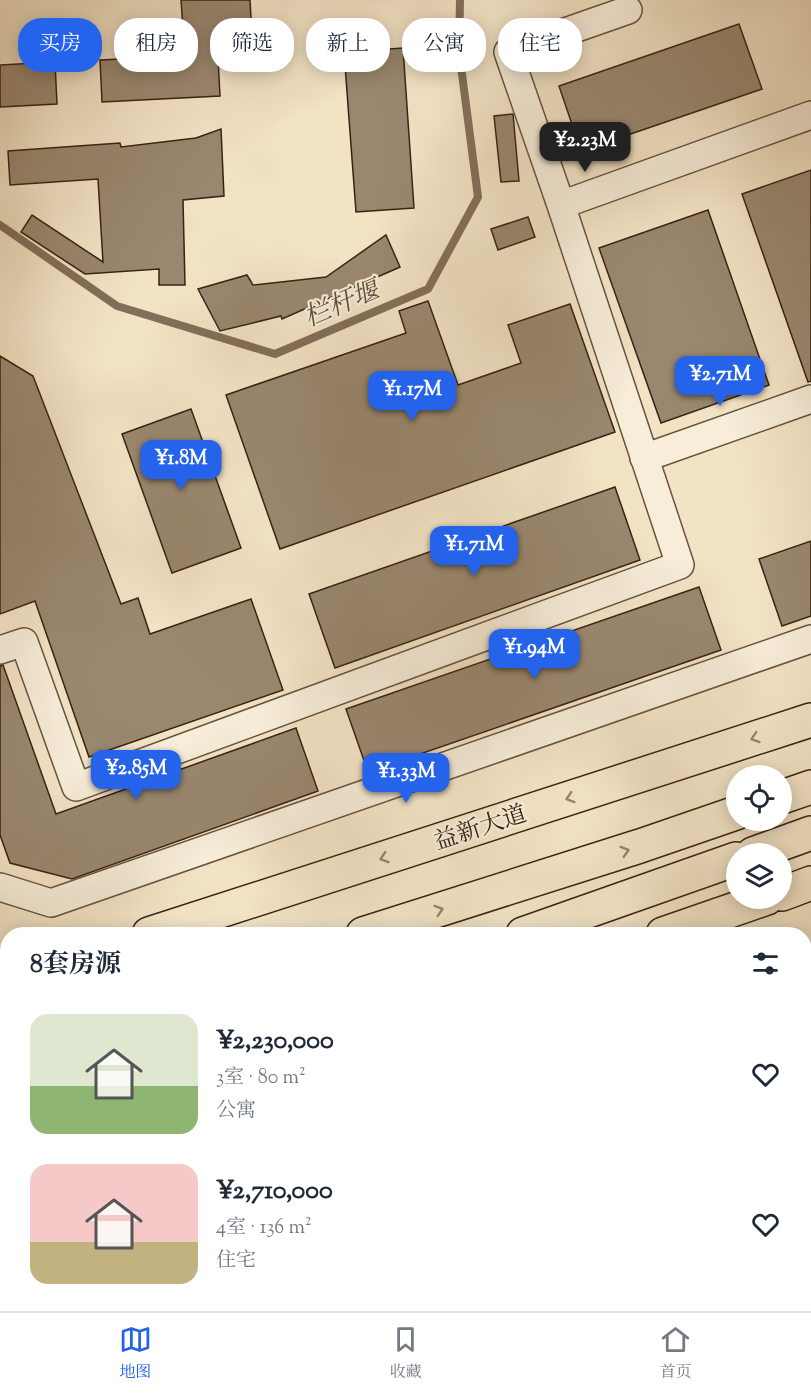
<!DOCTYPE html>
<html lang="zh">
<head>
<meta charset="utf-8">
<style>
  :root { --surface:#fff; --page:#f6f6f7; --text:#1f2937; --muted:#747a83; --line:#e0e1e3; --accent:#2563eb }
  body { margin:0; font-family:"Sorts Mill Goudy","Noto Serif SC",serif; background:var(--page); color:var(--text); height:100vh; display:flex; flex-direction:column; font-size:22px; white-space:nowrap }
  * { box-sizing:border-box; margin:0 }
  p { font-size:20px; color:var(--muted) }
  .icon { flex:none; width:33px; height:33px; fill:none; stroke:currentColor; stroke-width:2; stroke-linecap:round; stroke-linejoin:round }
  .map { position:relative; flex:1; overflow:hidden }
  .sheet { position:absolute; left:0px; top:927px; width:812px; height:384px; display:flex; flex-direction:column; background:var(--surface); border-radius:24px 24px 0 0; box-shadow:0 3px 15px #0003 }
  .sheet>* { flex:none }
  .banner { position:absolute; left:18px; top:18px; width:776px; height:54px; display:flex; gap:12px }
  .buttons { position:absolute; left:726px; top:765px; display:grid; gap:12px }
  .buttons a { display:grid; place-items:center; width:66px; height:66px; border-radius:50%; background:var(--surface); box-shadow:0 3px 15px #0003; font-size:30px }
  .price { position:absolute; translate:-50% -51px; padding:0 14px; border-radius:12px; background:var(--accent); color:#fff; font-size:20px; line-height:39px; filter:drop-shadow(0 2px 3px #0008) }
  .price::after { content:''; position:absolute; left:50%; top:36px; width:18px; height:14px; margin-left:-9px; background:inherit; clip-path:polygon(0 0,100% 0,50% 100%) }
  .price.on { background:#222; color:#fff }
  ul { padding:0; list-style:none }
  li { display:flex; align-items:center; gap:18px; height:150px; padding:0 30px }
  li span { display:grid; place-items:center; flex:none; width:168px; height:120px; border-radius:18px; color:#555 }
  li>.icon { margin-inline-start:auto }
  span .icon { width:72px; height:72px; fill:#fffc; stroke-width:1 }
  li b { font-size:26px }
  h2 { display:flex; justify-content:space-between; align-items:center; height:72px; padding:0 30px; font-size:26px }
  .pill { padding:0 21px; border-radius:24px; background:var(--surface); box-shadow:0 3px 15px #0003; font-size:21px; line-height:54px }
  .pill.on { background:var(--accent); color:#fff }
  .menu { display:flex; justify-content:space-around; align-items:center; height:84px; border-top:2px solid var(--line); background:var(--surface); font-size:16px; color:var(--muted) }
  .menu a { display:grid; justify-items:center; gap:3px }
  .menu .on { color:var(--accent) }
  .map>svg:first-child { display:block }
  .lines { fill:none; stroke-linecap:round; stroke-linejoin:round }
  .stream { stroke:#826f59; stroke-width:8 }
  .building { fill:#99876f; stroke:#382312; stroke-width:1.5 }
  .minor-casing { stroke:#66533f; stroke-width:30 }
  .primary-casing { stroke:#382312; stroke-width:36 }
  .motorway-casing { stroke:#382312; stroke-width:36 }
  .minor { stroke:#f7edd9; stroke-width:27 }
  .primary { stroke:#f2e3c5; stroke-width:33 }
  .motorway { stroke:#f2e3c5; stroke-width:33 }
  .oneway { stroke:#95836c }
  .labels { text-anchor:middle; stroke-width:4.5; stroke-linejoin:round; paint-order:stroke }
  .street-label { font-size:24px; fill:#382312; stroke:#f7edd9 }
  .water-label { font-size:26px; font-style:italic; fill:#634f3b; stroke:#f7edd9 }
</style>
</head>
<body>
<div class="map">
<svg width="811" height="1311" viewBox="0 0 811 1311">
  <rect width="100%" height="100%" fill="#f2e3c5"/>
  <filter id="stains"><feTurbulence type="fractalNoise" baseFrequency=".00333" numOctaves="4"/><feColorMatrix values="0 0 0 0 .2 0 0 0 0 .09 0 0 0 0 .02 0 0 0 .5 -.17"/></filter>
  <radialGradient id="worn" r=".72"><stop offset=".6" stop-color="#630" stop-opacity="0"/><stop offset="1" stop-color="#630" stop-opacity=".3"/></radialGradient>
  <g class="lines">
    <!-- stream -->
    <path class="stream" d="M 0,225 L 117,306 L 275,354 L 428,289 L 478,197 L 459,51 L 460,0"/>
  </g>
  <!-- building -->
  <path class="building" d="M 181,0 L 250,0 L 252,37 L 217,39 L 220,96 L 102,102 L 100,60 L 185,56 Z
    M 739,24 L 762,89 L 581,151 L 559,86 Z
    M 403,48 L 414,208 L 356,212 L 344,52 Z
    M 55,62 L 57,104 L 0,107 L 0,65 Z
    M 513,114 L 519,181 L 501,182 L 494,116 Z
    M 221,129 L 224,196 L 183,200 L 185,285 L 159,285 L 159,269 L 85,274 L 21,232 L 32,215 L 103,262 L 98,179 L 10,185 L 8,151 L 120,143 L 121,147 L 196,138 Z
    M 811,170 L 811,381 L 808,382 L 742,194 Z
    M 708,210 L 769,385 L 661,423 L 599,248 Z
    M 528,217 L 535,237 L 498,250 L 491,229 Z
    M 386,235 L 400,267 L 282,319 L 281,316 L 220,331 L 198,289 L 247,275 L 253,285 L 326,277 Z
    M 428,301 L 458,385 L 521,363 L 508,325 L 570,304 L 615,432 L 280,549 L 226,395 L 406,333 L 399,311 Z
    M 0,356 L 33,376 L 121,604 L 138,598 L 150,634 L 251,599 L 283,690 L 89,757 L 35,601 L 0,614 Z
    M 191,409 L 241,548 L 172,573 L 122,434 Z
    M 615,487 L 640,560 L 335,668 L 309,594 Z
    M 811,541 L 811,616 L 782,626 L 759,559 Z
    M 699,587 L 721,650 L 368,772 L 346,709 Z
    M 3,665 L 56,814 L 296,728 L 318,791 L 72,879 L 10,863 L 0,835 L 0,666 Z"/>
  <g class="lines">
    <!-- minor casing -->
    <g class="minor-casing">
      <path id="minor" d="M 628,10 L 508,52 L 561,205 L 811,115
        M 644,458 L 811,399
        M 0,650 L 24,642 L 76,787 L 680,565 L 561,205
        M 0,887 L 51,903 L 811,639"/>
    </g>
    <!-- primary casing -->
    <g class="primary-casing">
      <path id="primary" d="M 782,797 L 811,787
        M 149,934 L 811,720
        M 363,934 L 640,846 L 736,813
        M 0,983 L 8,980
        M 0,1051 L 8,1048"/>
    </g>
    <!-- motorway casing -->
    <g class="motorway-casing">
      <path id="motorway" d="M 753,854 L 811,833
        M 782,894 L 811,883
        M 523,934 L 736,859
        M 663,934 L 767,898
        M 0,1119 L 8,1116
        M 0,1165 L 8,1162"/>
    </g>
    <!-- minor -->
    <use href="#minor" class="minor"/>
    <!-- primary -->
    <use href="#primary" class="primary"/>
    <!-- motorway -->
    <use href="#motorway" class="motorway"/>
  </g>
  <!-- one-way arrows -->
  <defs><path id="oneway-chevron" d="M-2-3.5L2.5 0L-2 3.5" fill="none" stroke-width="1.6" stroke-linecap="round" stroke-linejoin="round" transform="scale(1.5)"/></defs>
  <g class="oneway">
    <use href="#oneway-chevron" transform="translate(755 738) rotate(162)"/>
    <use href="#oneway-chevron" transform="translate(570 798) rotate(162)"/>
    <use href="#oneway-chevron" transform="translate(625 851) rotate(-18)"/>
    <use href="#oneway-chevron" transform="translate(384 858) rotate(162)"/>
    <use href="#oneway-chevron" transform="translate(439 910) rotate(-18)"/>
  </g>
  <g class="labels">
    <!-- street labels -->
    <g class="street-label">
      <text transform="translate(480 827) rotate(-18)" y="8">益新大道</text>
    </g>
    <!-- water labels -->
    <g class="water-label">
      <text transform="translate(341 303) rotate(-23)" y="9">栏杆堰</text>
    </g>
  </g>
  <rect width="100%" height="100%" filter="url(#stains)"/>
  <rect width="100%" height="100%" fill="url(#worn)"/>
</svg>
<div class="buttons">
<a><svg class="icon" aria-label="locate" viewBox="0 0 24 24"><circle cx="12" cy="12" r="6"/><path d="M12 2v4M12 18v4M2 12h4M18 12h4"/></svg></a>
<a><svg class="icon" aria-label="layers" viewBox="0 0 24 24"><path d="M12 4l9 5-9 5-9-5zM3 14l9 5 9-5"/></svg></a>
</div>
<b class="price on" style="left:585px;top:173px">¥2.23M</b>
<b class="price" style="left:720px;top:407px">¥2.71M</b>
<b class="price" style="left:412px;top:422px">¥1.17M</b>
<b class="price" style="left:181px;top:491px">¥1.8M</b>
<b class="price" style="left:474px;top:577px">¥1.71M</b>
<b class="price" style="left:534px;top:680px">¥1.94M</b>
<b class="price" style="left:136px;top:801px">¥2.85M</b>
<b class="price" style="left:406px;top:804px">¥1.33M</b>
<div class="banner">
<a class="pill on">买房</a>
<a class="pill">租房</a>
<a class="pill">筛选</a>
<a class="pill">新上</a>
<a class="pill">公寓</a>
<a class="pill">住宅</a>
</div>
<section class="sheet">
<h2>8套房源<svg class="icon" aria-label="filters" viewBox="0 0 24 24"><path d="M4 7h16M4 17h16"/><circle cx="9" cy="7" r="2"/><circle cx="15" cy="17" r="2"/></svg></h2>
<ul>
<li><span style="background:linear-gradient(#dfe7d0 60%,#8fb573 0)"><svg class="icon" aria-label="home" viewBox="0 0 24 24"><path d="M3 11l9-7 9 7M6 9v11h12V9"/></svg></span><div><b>¥2,230,000</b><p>3室 · 80 m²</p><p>公寓</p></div><svg class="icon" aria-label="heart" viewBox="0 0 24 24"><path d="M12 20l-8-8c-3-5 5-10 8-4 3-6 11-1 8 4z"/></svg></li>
<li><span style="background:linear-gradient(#f6c9c9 65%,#c2b280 0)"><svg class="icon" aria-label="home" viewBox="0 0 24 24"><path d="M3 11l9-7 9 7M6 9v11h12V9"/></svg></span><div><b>¥2,710,000</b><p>4室 · 136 m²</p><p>住宅</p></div><svg class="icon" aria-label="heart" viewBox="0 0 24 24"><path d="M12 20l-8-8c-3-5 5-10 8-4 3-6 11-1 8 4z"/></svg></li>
</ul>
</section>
</div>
<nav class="menu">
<a class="on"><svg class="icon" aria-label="map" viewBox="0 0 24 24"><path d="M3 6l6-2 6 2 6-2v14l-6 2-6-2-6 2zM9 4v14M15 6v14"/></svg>地图</a>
<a><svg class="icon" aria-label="saved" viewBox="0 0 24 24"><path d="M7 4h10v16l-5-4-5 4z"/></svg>收藏</a>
<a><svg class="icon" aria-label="home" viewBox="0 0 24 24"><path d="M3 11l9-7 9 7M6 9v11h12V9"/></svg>首页</a>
</nav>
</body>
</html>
